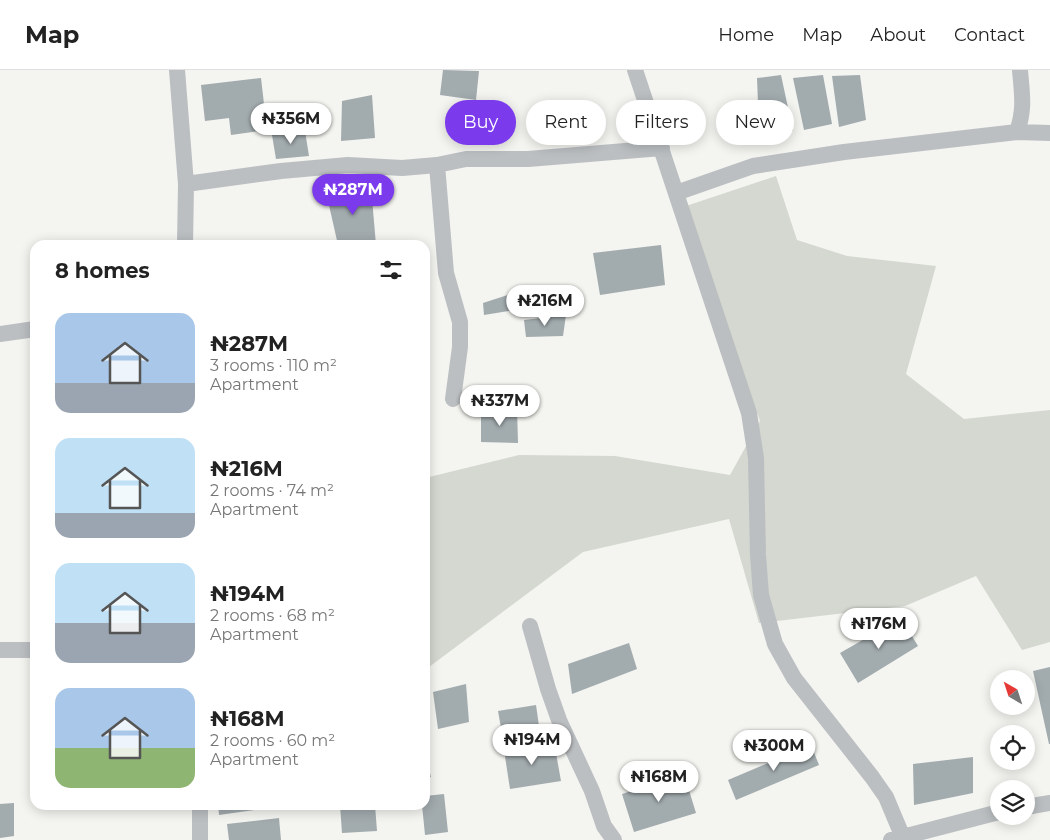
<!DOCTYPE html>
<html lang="en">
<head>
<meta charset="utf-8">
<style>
  :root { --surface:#fff; --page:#f2f2f2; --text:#222; --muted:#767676; --line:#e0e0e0; --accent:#7c3aed }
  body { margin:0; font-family:Montserrat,sans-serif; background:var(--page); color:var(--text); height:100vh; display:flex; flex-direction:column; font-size:19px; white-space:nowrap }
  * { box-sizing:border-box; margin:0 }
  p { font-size:16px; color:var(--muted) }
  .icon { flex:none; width:28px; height:28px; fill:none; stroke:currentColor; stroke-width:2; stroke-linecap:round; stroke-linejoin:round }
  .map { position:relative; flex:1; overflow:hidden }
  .panel { position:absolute; left:30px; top:170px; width:400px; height:570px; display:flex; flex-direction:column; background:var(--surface); border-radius:15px; box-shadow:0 2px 12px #0003 }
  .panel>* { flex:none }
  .guide { position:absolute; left:445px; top:30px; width:475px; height:45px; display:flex; gap:10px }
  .needle { width:32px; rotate:321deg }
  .buttons { position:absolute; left:990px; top:600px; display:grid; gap:10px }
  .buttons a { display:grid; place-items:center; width:45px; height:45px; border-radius:50%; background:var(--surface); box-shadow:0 2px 12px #0003; font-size:25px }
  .price { position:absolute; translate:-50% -42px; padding:0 11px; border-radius:18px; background:#fff; color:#222; font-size:16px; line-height:32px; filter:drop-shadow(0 1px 2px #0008) }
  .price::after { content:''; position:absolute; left:50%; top:30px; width:15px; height:11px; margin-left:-8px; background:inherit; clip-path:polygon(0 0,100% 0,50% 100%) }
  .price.current { background:var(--accent); color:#fff }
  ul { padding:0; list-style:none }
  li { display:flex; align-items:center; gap:15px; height:125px; padding:0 25px }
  li span { display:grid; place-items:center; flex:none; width:140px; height:100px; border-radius:15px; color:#555 }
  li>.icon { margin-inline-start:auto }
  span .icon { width:60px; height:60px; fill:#fffc; stroke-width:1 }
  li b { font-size:21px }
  h2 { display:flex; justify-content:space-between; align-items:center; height:60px; padding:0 25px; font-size:21px }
  .pill { padding:0 18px; border-radius:22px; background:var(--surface); box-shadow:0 2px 12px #0003; font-size:18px; line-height:45px }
  .pill.current { background:var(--accent); color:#fff }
  header { display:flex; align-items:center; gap:30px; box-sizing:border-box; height:70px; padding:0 25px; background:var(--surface); border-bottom:1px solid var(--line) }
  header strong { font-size:24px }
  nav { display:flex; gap:28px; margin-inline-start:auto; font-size:18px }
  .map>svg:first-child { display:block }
  .green { fill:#d4d8d0 }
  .building { fill:#a2abae }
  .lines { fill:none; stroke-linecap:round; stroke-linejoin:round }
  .street { stroke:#bbbfc2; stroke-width:16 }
</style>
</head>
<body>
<header>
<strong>Map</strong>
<nav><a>Home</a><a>Map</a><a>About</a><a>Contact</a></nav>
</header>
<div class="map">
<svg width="1050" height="770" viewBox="0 0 1050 770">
  <rect width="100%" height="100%" fill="#f4f4f0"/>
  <!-- green -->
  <path class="green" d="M 776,106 L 797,170 L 847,186 L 936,196 L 906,304 L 964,349 L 1050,340 L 1050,572 L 1022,580 L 976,506 L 905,536 L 759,553 L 729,449 L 583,482 L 425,600 L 425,408 L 519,385 L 615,386 L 730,405 L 760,351 L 683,137 Z"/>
  <!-- building -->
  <path class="building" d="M 443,0 L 479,1 L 476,30 L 440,25 Z
    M 781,5 L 793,61 L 759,60 L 757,8 Z
    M 823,5 L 832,54 L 804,60 L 793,8 Z
    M 860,5 L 866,50 L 839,57 L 832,6 Z
    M 261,8 L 267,60 L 231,65 L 229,48 L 205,51 L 201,15 Z
    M 372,25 L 375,68 L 341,71 L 342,31 Z
    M 305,61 L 309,86 L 276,89 L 272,65 Z
    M 371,117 L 376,175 L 338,175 L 326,122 Z
    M 661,175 L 665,215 L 600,225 L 593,183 Z
    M 523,220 L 526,238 L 484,245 L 483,233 Z
    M 566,245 L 563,266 L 526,267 L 524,250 Z
    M 517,339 L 518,373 L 481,372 L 481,344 Z
    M 901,548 L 918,576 L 858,613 L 840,583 Z
    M 629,573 L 637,599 L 572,624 L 568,594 Z
    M 1050,597 L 1050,674 L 1049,674 L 1033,601 Z
    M 466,614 L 469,652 L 438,659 L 433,622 Z
    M 536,635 L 540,663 L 503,669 L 498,641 Z
    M 554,672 L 561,711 L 510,719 L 504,680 Z
    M 811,675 L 819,695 L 736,730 L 728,710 Z
    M 425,684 L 431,707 L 425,709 Z
    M 973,687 L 973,723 L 914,735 L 913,694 Z
    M 684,704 L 696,743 L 634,762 L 622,724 Z
    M 444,724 L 448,762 L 425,765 L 422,735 L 425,735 L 425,726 Z
    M 14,733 L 14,766 L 0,768 L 0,734 Z
    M 218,735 L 281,735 L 281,736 L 219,745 Z
    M 340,735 L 375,735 L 377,761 L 342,763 Z
    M 279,748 L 281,770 L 229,770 L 227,754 Z"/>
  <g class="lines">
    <!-- street -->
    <path class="street" d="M 177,0 L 186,114 L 185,175
      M 635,0 L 749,343 L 756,388 L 758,485 L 761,525 L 775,574 L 794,608 L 872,707 L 886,727 L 904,770
      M 1017,62 C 1025,38 1022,25 1020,0
      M 437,95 L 446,203 L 460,252 L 460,277 L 453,329
      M 186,114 L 281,101 L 348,95 L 402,98 L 437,95 L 466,89 L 528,89 L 662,78
      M 676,123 L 753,96 L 844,82 L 1017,62 L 1050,63
      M 0,264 L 35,259
      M 530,556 L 548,619 L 559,650 L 592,721 L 604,756 L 614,770
      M 0,580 L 35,580
      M 1026,737 L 1050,733
      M 200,770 L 200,735
      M 891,770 L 999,742"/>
  </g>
</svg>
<div class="buttons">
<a><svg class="needle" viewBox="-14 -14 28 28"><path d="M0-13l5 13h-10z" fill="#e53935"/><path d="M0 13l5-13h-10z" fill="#767676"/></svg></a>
<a><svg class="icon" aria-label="locate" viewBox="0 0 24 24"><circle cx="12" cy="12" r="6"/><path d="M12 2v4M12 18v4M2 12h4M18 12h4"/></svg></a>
<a><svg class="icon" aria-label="layers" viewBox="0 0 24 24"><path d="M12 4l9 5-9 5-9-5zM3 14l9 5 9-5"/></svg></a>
</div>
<b class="price" style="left:291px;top:75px">₦356M</b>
<b class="price current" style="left:353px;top:146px">₦287M</b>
<b class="price" style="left:545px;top:257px">₦216M</b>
<b class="price" style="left:500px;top:357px">₦337M</b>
<b class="price" style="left:879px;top:580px">₦176M</b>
<b class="price" style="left:532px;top:696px">₦194M</b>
<b class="price" style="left:774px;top:702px">₦300M</b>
<b class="price" style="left:659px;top:733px">₦168M</b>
<div class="guide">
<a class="pill current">Buy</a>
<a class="pill">Rent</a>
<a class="pill">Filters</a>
<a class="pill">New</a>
</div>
<section class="panel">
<h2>8 homes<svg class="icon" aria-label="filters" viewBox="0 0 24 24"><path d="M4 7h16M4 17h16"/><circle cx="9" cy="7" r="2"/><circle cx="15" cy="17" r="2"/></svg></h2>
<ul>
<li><span style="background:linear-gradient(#a9c7e8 70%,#9aa5b1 0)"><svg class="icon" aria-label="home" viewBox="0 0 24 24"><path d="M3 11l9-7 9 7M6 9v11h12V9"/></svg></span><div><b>₦287M</b><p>3 rooms · 110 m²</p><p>Apartment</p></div></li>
<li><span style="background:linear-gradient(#bfe0f5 75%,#9aa5b1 0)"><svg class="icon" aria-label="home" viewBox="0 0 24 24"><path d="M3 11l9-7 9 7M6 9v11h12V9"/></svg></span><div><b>₦216M</b><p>2 rooms · 74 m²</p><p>Apartment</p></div></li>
<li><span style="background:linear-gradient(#bfe0f5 60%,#9aa5b1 0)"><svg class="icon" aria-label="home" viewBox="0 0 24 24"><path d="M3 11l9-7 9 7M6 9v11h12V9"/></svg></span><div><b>₦194M</b><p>2 rooms · 68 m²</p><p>Apartment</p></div></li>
<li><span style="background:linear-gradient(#a9c7e8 60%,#8fb573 0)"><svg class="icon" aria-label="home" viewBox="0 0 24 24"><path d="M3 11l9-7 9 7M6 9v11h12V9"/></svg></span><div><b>₦168M</b><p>2 rooms · 60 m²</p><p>Apartment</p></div></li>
</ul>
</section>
</div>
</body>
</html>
